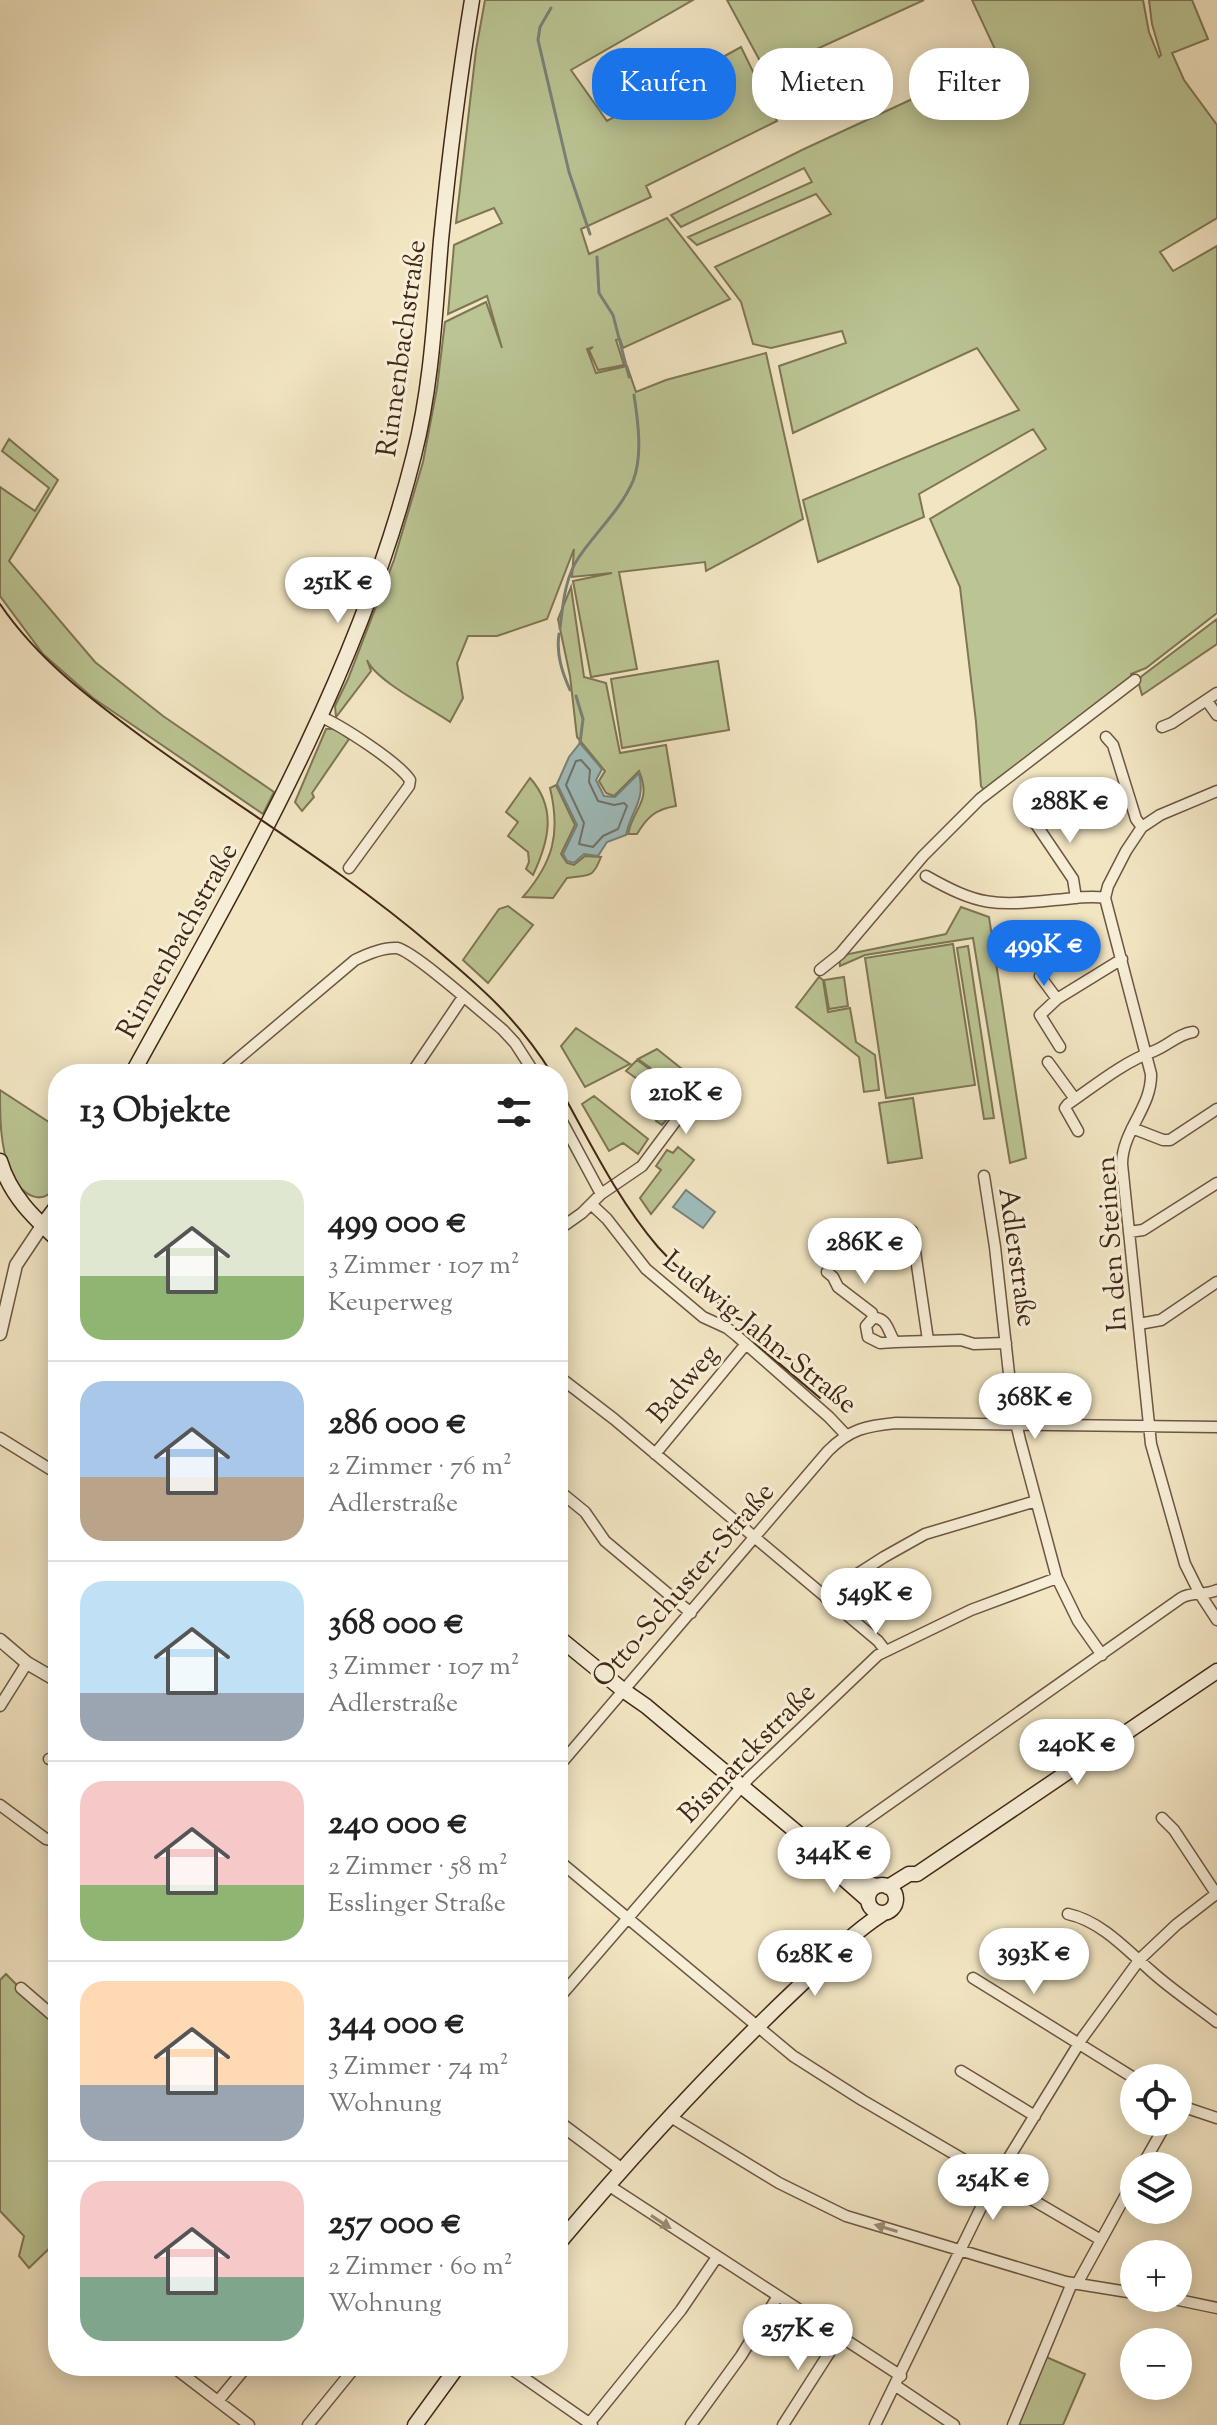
<!DOCTYPE html>
<html lang="de">
<head>
<meta charset="utf-8">
<style>
  :root { --surface:#fff; --page:#f2f2f2; --text:#222; --muted:#767676; --line:#e0e0e0; --accent:#1a73e8 }
  body { margin:0; font-family:"Sorts Mill Goudy",serif; background:var(--page); color:var(--text); height:100vh; display:flex; flex-direction:column; font-size:30px; white-space:nowrap }
  * { box-sizing:border-box; margin:0 }
  p { font-size:26px; color:var(--muted) }
  .icon { flex:none; width:44px; height:44px; fill:none; stroke:currentColor; stroke-width:2; stroke-linecap:round; stroke-linejoin:round }
  .map { position:relative; flex:1; overflow:hidden }
  .drawer { position:absolute; left:48px; top:1064px; width:520px; height:1312px; display:flex; flex-direction:column; background:var(--surface); border-radius:32px; box-shadow:0 4px 20px #0003 }
  .drawer>* { flex:none }
  .top-card { position:absolute; left:592px; top:48px; width:504px; height:72px; display:flex; gap:16px }
  .fabs { position:absolute; left:1120px; top:2064px; display:grid; gap:16px }
  .fabs a { display:grid; place-items:center; width:72px; height:72px; border-radius:50%; background:var(--surface); box-shadow:0 4px 20px #0003; font-size:40px }
  .price { position:absolute; translate:-50% -68px; padding:0 18px; border-radius:28px; background:#fff; color:#222; font-size:26px; line-height:52px; filter:drop-shadow(0 2px 4px #0008) }
  .price::after { content:''; position:absolute; left:50%; top:48px; width:24px; height:18px; margin-left:-12px; background:inherit; clip-path:polygon(0 0,100% 0,50% 100%) }
  .price.selected { background:var(--accent); color:#fff }
  ul { padding:0; list-style:none }
  li { display:flex; align-items:center; gap:24px; height:200px; padding:0 32px }
  li+li { border-top:2px solid var(--line) }
  li span { display:grid; place-items:center; flex:none; width:224px; height:160px; border-radius:24px; color:#555 }
  li>.icon { margin-inline-start:auto }
  span .icon { width:96px; height:96px; fill:#fffc; stroke-width:1 }
  li b { font-size:34px }
  h2 { display:flex; justify-content:space-between; align-items:center; height:96px; padding:0 32px; font-size:34px }
  .tag { padding:0 28px; border-radius:32px; background:var(--surface); box-shadow:0 4px 20px #0003; font-size:28px; line-height:72px }
  .tag.selected { background:var(--accent); color:#fff }
  .map>svg:first-child { display:block }
  .green { fill:#bbc493; stroke:#7e7654; stroke-width:2 }
  .water { fill:#9ebdbc; stroke:#79817a; stroke-width:2 }
  .lines { fill:none; stroke-linecap:round; stroke-linejoin:round }
  .shore { stroke:#707269; stroke-width:2 }
  .stream { stroke:#79817a; stroke-width:3 }
  .minor-casing { stroke:#6d5641; stroke-width:13 }
  .tertiary-casing { stroke:#6d5641; stroke-width:15 }
  .secondary-casing { stroke:#412716; stroke-width:17 }
  .minor { stroke:#f7eed7; stroke-width:10 }
  .tertiary { stroke:#f7eed7; stroke-width:12 }
  .secondary { stroke:#f7eed7; stroke-width:14 }
  .tram { stroke:#412716; stroke-width:2 }
  .oneway { fill:#9c8a76 }
  .labels { text-anchor:middle; stroke-width:6; stroke-linejoin:round; paint-order:stroke }
  .street-label { font-size:28px; fill:#412716; stroke:#f7eed7 }
</style>
</head>
<body>
<div class="map">
<svg width="1217" height="2425" viewBox="0 0 1217 2425">
  <rect width="100%" height="100%" fill="#f2e5c2"/>
  <filter id="stains"><feTurbulence type="fractalNoise" baseFrequency=".0025" numOctaves="4"/><feColorMatrix values="0 0 0 0 .2 0 0 0 0 .09 0 0 0 0 .02 0 0 0 .5 -.17"/></filter>
  <radialGradient id="worn" r=".72"><stop offset=".6" stop-color="#630" stop-opacity="0"/><stop offset="1" stop-color="#630" stop-opacity=".3"/></radialGradient>
  <!-- green -->
  <path class="green" d="M 485,0 L 693,0 L 571,70 L 607,121 L 741,47 L 777,121 L 646,186 L 651,197 L 581,229 L 589,254 L 667,218 L 730,299 L 623,348 L 620,339 L 616,340 L 624,365 L 598,370 L 589,350 L 593,347 L 587,349 L 596,373 L 627,366 L 636,392 L 666,380 L 766,353 L 803,519 L 706,571 L 705,562 L 619,572 L 637,669 L 591,677 L 573,581 L 612,573 L 572,577 L 574,549 L 547,619 L 497,636 L 468,636 L 457,663 L 463,698 L 450,722 C 430,708 376,681 367,660 L 371,671 L 336,717 L 335,706 L 348,679 L 394,560 L 423,462 L 437,388 L 445,322 L 486,302 L 502,348 L 487,296 L 448,314 L 454,245 L 502,223 L 494,208 L 456,223 L 476,50 Z
    M 727,0 L 924,0 L 808,53 L 807,59 L 816,84 L 778,101 L 760,61 Z
    M 972,0 L 1143,0 L 1149,32 L 1159,57 L 1161,55 L 1152,24 L 1149,0 L 1192,0 L 1208,39 L 1172,53 L 1184,80 L 1217,125 L 1217,218 L 1160,252 L 1173,271 L 1217,246 L 1217,613 L 1146,668 L 1131,674 L 1131,679 L 985,791 L 981,786 L 976,722 L 960,587 L 930,519 L 1046,449 L 1033,429 L 919,494 L 924,517 L 818,562 L 803,500 L 1019,410 L 977,348 L 793,433 L 779,366 L 846,343 L 842,331 L 771,348 L 753,344 L 741,302 L 715,267 L 831,214 L 816,194 L 697,245 L 688,237 L 812,182 L 804,168 L 681,227 L 671,215 L 804,149 L 988,64 L 995,65 L 1001,62 Z
    M 9,439 L 58,480 L 9,561 L 95,662 L 163,716 L 274,792 L 263,814 L 93,698 L 43,654 L 0,596 L 0,487 L 35,511 L 49,488 L 2,451 Z
    M 571,587 L 584,677 L 606,683 L 620,753 L 666,745 L 676,806 C 656,809 647,817 637,834 L 628,834 C 634,806 652,802 639,771 L 614,796 L 606,793 L 599,781 L 605,771 L 577,737 L 570,676 L 558,619 Z
    M 1217,619 L 1217,644 L 1142,695 L 1138,681 L 1142,676 Z
    M 718,661 L 729,730 L 622,748 L 611,679 Z
    M 326,729 L 335,729 L 349,739 L 312,793 L 314,797 L 302,811 L 295,802 Z
    M 530,778 C 557,808 549,841 533,875 L 526,869 L 529,862 L 528,852 L 508,836 L 518,822 L 506,812 Z
    M 556,785 L 575,825 L 561,854 L 567,863 L 574,865 L 585,856 L 601,857 C 592,880 589,874 567,878 L 553,898 L 523,897 C 553,862 561,834 550,788 Z
    M 508,906 L 533,925 L 488,983 L 463,960 L 499,909 Z
    M 961,907 L 989,917 L 1026,1158 L 1010,1163 L 973,938 L 865,955 L 840,966 L 839,956 L 946,934 Z
    M 953,944 L 975,1085 L 886,1098 L 865,958 Z
    M 968,946 L 994,1118 L 984,1119 L 957,948 Z
    M 819,977 L 823,980 L 828,1012 L 850,1008 L 856,1042 L 875,1055 L 879,1090 L 864,1092 L 859,1057 L 796,1007 Z
    M 844,977 L 848,1006 L 829,1009 L 824,980 Z
    M 576,1028 L 630,1064 L 585,1087 L 561,1046 Z
    M 657,1049 L 687,1073 L 677,1087 L 638,1059 Z
    M 637,1060 L 687,1096 L 662,1125 L 656,1121 L 669,1102 L 626,1071 Z
    M 0,1090 L 58,1128 C 58,1143 62,1165 58,1179 C 47,1212 19,1195 10,1171 C 0,1145 0,1118 0,1090 Z
    M 594,1096 L 648,1139 L 638,1154 L 623,1143 L 609,1151 L 582,1104 Z
    M 913,1098 L 922,1158 L 888,1163 L 879,1103 Z
    M 678,1147 L 694,1160 L 651,1214 L 640,1198 L 661,1170 L 656,1166 L 667,1150 L 673,1153 Z
    M 6,1974 L 58,2027 L 58,2240 L 29,2268 L 19,2256 L 24,2236 L 0,2211 L 0,1980 Z
    M 1044,2356 L 1085,2374 L 1063,2425 L 1017,2425 Z"/>
  <!-- water -->
  <path class="water" d="M 580,743 L 602,769 L 596,780 L 604,796 L 615,797 L 639,773 C 646,801 631,810 626,835 L 607,842 L 598,856 L 584,854 L 574,863 L 567,861 L 563,854 L 577,825 L 557,784 L 569,757 Z
    M 686,1190 L 715,1212 L 703,1228 L 673,1207 Z"/>
  <g class="lines">
    <!-- shore -->
    <path class="shore" d="M 581,760 L 590,770 L 589,782 L 598,801 L 614,805 L 624,803 L 627,806 L 618,829 L 603,836 L 593,847 L 579,844 L 584,823 L 566,785 L 576,761 Z"/>
    <!-- stream -->
    <path class="stream" d="M 551,8 L 540,27 L 538,40 L 569,172 L 590,234
      M 597,257 L 599,293 L 613,315 L 629,377
      M 560,628 C 563,604 565,577 579,557 C 596,532 621,509 633,481 C 643,456 638,421 634,395
      M 559,634 C 556,654 562,672 570,690
      M 576,696 L 583,719 L 580,743"/>
    <!-- minor casing -->
    <g class="minor-casing">
      <path id="minor" d="M 1207,701 L 1217,715
        M 319,716 C 341,725 398,762 410,780 L 409,786 L 349,868
        M 1162,727 L 1172,723 L 1217,693
        M 1106,737 L 1113,745 L 1136,819 L 1142,827
        M 1217,791 L 1160,815 L 1142,827 L 1126,851 L 1108,886 L 1105,898 L 1151,1074 C 1152,1107 1122,1131 1122,1164 L 1151,1444 L 1185,1564 L 1200,1594 L 1217,1620
        M 1024,797 L 1025,808 L 1073,879 L 1076,898
        M 926,876 C 979,906 994,906 1054,900 C 1072,899 1088,895 1105,898
        M 820,970 L 840,954 L 923,856 L 980,799 L 1135,680
        M 1040,976 L 1057,999
        M 1060,1047 L 1040,1015 L 1057,999 L 1122,959
        M 1048,1062 L 1075,1099
        M 220,1074 L 355,960 C 367,954 383,947 397,948 C 414,951 485,1015 503,1030 L 515,1043 L 535,1074
        M 411,1074 L 463,997
        M 558,1114 L 601,1194
        M 1132,1128 L 1163,1140 L 1170,1140 L 1217,1109
        M 1078,1131 L 1065,1108 L 1068,1104 C 1097,1084 1122,1063 1154,1051 C 1169,1045 1178,1034 1193,1032
        M 984,1176 L 995,1247 L 1013,1410 L 1020,1440 L 1057,1578 L 1078,1621 L 1102,1655
        M 591,1204 L 607,1219 L 646,1269 L 703,1317 L 727,1328 L 737,1336 L 829,1417 L 846,1435
        M 558,1230 L 582,1213 L 601,1194 L 642,1166 L 698,1091
        M 912,1231 L 928,1340
        M 1129,1232 L 1143,1230 L 1217,1183
        M 827,1272 L 833,1277 L 838,1287 L 872,1313 L 873,1318
        M 1139,1324 L 1161,1320 L 1217,1282
        M 895,1342 L 880,1343 L 868,1337 L 866,1326 L 873,1318 C 888,1317 888,1333 895,1342 L 961,1340 L 974,1344 L 1006,1343
        M 558,1376 L 614,1419 L 878,1641 L 885,1650
        M 558,1393 L 567,1383
        M 0,1438 L 58,1474
        M 655,1454 L 746,1344
        M 558,1490 L 585,1512 L 605,1541 L 691,1613
        M 826,1598 L 834,1589 L 884,1557 L 925,1534 L 1036,1501
        M 0,1706 L 27,1663
        M 49,1759 L 58,1759
        M 558,1767 L 828,1451 C 850,1429 866,1426 896,1423 L 1217,1427
        M 0,1805 L 46,1839 L 58,1841
        M 1162,1818 L 1174,1830 L 1217,1895
        M 558,1860 L 793,2056 L 862,2100 L 1101,2240
        M 825,1863 L 842,1837 L 1181,1598 C 1193,1591 1205,1596 1217,1590
        M 1068,1914 C 1101,1921 1127,1950 1151,1971 C 1172,1990 1195,2005 1217,2022
        M 973,1978 L 1134,2078
        M 21,1988 L 58,2020
        M 558,1999 L 749,1778 L 878,1655 L 971,1610 L 1057,1578
        M 961,2071 L 1035,2116
        M 1178,2105 L 1217,2118
        M 669,2116 L 779,2183 L 846,2216 L 1066,2282 L 1134,2293
        M 1142,2166 L 1167,2122
        M 608,2185 L 901,2376
        M 1077,2284 L 1134,2180
        M 1169,2298 L 1217,2308
        M 172,2366 L 249,2425
        M 507,2366 L 592,2425
        M 896,2386 L 954,2425
        M 218,2401 L 247,2366
        M 308,2425 L 356,2366
        M 588,2425 L 681,2310 L 717,2257
        M 691,2425 L 741,2356 L 778,2296
        M 783,2425 L 840,2336
        M 875,2425 L 992,2185 L 1083,2037 L 1140,1959 L 1176,1925 L 1216,1894
        M 1013,2425 L 1072,2283"/>
    </g>
    <!-- tertiary casing -->
    <g class="tertiary-casing">
      <path id="tertiary" d="M 0,1334 L 16,1265 L 42,1226
        M 0,1640 L 27,1663 L 58,1681
        M 558,2122 L 621,2169"/>
    </g>
    <!-- secondary casing -->
    <g class="secondary-casing">
      <path id="secondary" d="M 132,1074 C 241,876 359,676 414,455 C 432,385 435,311 441,240 C 449,159 459,79 472,0
        M 0,1161 C 10,1195 33,1217 58,1240
        M 42,1226 L 58,1205
        M 558,1637 L 623,1690 L 646,1706 L 812,1845 L 865,1882 L 876,1886
        M 835,1871 L 868,1900
        M868 1899a14 14 0 1 1 28 0a14 14 0 1 1-28 0Z
        M 888,1887 L 909,1874 L 917,1874 L 1217,1671
        M 558,2244 C 632,2156 708,2073 791,1994 C 821,1966 848,1936 882,1914
        M 415,2425 L 458,2366"/>
    </g>
    <!-- minor -->
    <use href="#minor" class="minor"/>
    <!-- tertiary -->
    <use href="#tertiary" class="tertiary"/>
    <!-- secondary -->
    <use href="#secondary" class="secondary"/>
    <!-- tram -->
    <path class="tram" d="M 0,604 C 38,660 92,700 146,740 C 242,810 342,869 432,946 C 480,986 519,1020 552,1074
      M 558,1085 C 589,1140 617,1199 658,1247 C 706,1300 773,1343 830,1387
      M 755,1343 L 820,1398"/>
  </g>
  <!-- one-way arrows -->
  <defs><path id="oneway-solid" d="M-6-.8H1V-3.2L6.5 0L1 3.2V.8H-6Z" transform="scale(2)"/></defs>
  <g class="oneway">
    <use href="#oneway-solid" transform="translate(661 2222) rotate(33)"/>
    <use href="#oneway-solid" transform="translate(886 2228) rotate(-163)"/>
  </g>
  <g class="labels">
    <!-- street labels -->
    <g class="street-label">
      <text transform="translate(400 348) rotate(-82)" y="10">Rinnenbachstraße</text>
      <text transform="translate(176 940) rotate(-61)" y="10">Rinnenbachstraße</text>
      <text transform="translate(1110 1244) rotate(-94)" y="10">In den Steinen</text>
      <text transform="translate(1019 1257) rotate(82)" y="10">Adlerstraße</text>
      <text transform="translate(761 1331) rotate(39)" y="10">Ludwig-Jahn-Straße</text>
      <text transform="translate(682 1383) rotate(-50)" y="10">Badweg</text>
      <text transform="translate(682 1584) rotate(-49)" y="10">Otto-Schuster-Straße</text>
      <text transform="translate(746 1752) rotate(-46)" y="10">Bismarckstraße</text>
    </g>
  </g>
  <rect width="100%" height="100%" filter="url(#stains)"/>
  <rect width="100%" height="100%" fill="url(#worn)"/>
</svg>
<div class="fabs">
<a><svg class="icon" aria-label="locate" viewBox="0 0 24 24"><circle cx="12" cy="12" r="6"/><path d="M12 2v4M12 18v4M2 12h4M18 12h4"/></svg></a>
<a><svg class="icon" aria-label="layers" viewBox="0 0 24 24"><path d="M12 4l9 5-9 5-9-5zM3 14l9 5 9-5"/></svg></a>
<a>+</a>
<a>−</a>
</div>
<b class="price" style="left:338px;top:625px">251K €</b>
<b class="price" style="left:1070px;top:845px">288K €</b>
<b class="price selected" style="left:1044px;top:988px">499K €</b>
<b class="price" style="left:686px;top:1136px">210K €</b>
<b class="price" style="left:865px;top:1286px">286K €</b>
<b class="price" style="left:1035px;top:1441px">368K €</b>
<b class="price" style="left:876px;top:1636px">549K €</b>
<b class="price" style="left:1077px;top:1787px">240K €</b>
<b class="price" style="left:834px;top:1895px">344K €</b>
<b class="price" style="left:1034px;top:1996px">393K €</b>
<b class="price" style="left:815px;top:1998px">628K €</b>
<b class="price" style="left:993px;top:2222px">254K €</b>
<b class="price" style="left:798px;top:2372px">257K €</b>
<div class="top-card">
<a class="tag selected">Kaufen</a>
<a class="tag">Mieten</a>
<a class="tag">Filter</a>
</div>
<section class="drawer">
<h2>13 Objekte<svg class="icon" aria-label="filters" viewBox="0 0 24 24"><path d="M4 7h16M4 17h16"/><circle cx="9" cy="7" r="2"/><circle cx="15" cy="17" r="2"/></svg></h2>
<ul>
<li><span style="background:linear-gradient(#dfe7d0 60%,#8fb573 0)"><svg class="icon" aria-label="home" viewBox="0 0 24 24"><path d="M3 11l9-7 9 7M6 9v11h12V9"/></svg></span><div><b>499 000 €</b><p>3 Zimmer · 107 m²</p><p>Keuperweg</p></div></li>
<li><span style="background:linear-gradient(#a9c7e8 60%,#b9a48a 0)"><svg class="icon" aria-label="home" viewBox="0 0 24 24"><path d="M3 11l9-7 9 7M6 9v11h12V9"/></svg></span><div><b>286 000 €</b><p>2 Zimmer · 76 m²</p><p>Adlerstraße</p></div></li>
<li><span style="background:linear-gradient(#bfe0f5 70%,#9aa5b1 0)"><svg class="icon" aria-label="home" viewBox="0 0 24 24"><path d="M3 11l9-7 9 7M6 9v11h12V9"/></svg></span><div><b>368 000 €</b><p>3 Zimmer · 107 m²</p><p>Adlerstraße</p></div></li>
<li><span style="background:linear-gradient(#f6c9c9 65%,#8fb573 0)"><svg class="icon" aria-label="home" viewBox="0 0 24 24"><path d="M3 11l9-7 9 7M6 9v11h12V9"/></svg></span><div><b>240 000 €</b><p>2 Zimmer · 58 m²</p><p>Esslinger Straße</p></div></li>
<li><span style="background:linear-gradient(#ffd9b3 65%,#9aa5b1 0)"><svg class="icon" aria-label="home" viewBox="0 0 24 24"><path d="M3 11l9-7 9 7M6 9v11h12V9"/></svg></span><div><b>344 000 €</b><p>3 Zimmer · 74 m²</p><p>Wohnung</p></div></li>
<li><span style="background:linear-gradient(#f6c9c9 60%,#7fa58c 0)"><svg class="icon" aria-label="home" viewBox="0 0 24 24"><path d="M3 11l9-7 9 7M6 9v11h12V9"/></svg></span><div><b>257 000 €</b><p>2 Zimmer · 60 m²</p><p>Wohnung</p></div></li>
</ul>
</section>
</div>
</body>
</html>
